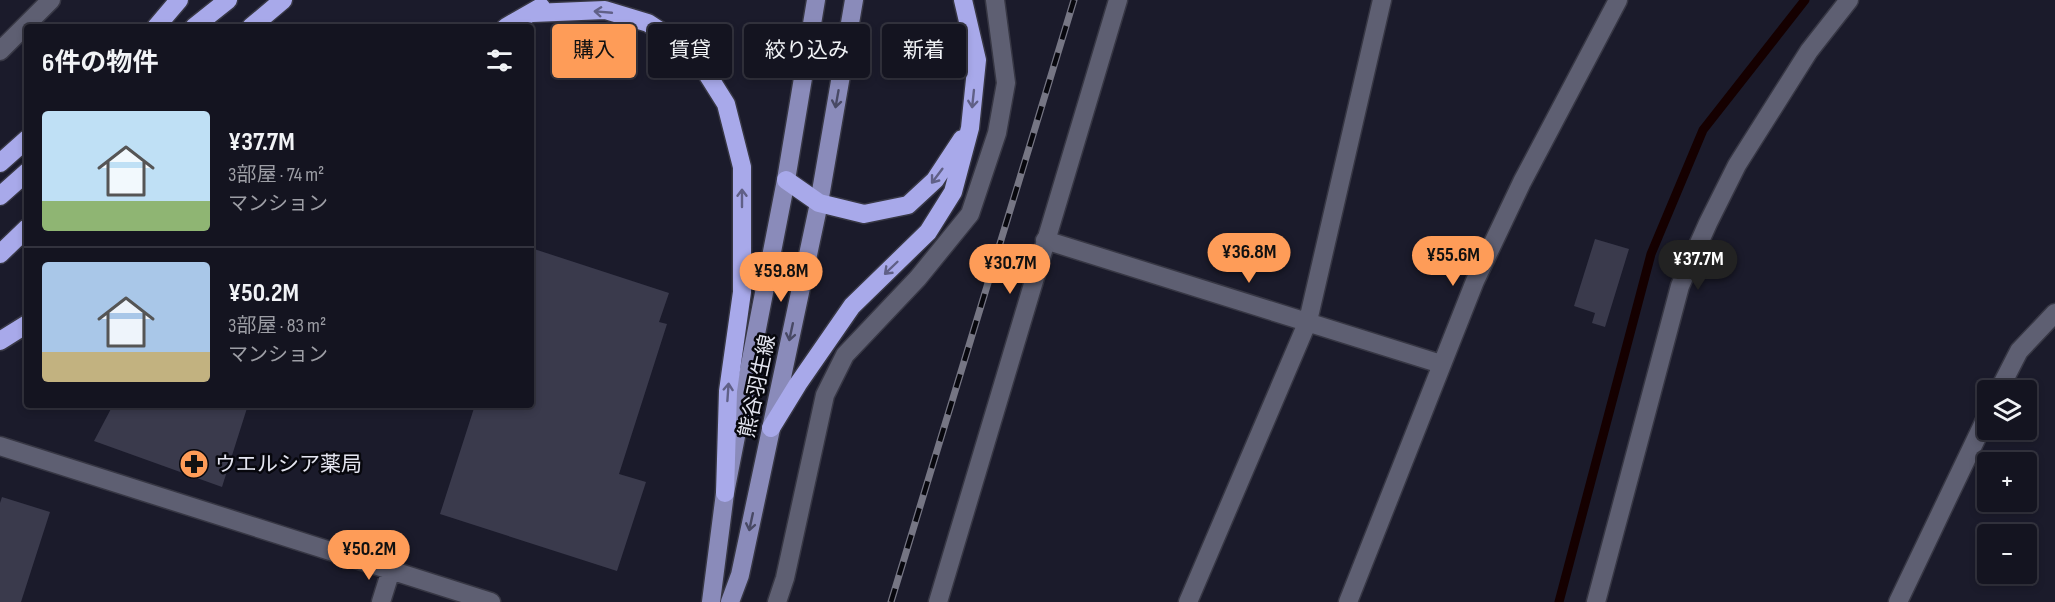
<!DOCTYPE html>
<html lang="ja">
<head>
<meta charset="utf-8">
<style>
  :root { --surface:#141420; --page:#1d1d29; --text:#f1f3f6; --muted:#9d9ea5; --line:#33333e; --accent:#fe9c58 }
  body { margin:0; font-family:"Sofia Sans Condensed","Noto Sans JP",sans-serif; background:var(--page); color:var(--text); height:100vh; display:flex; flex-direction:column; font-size:22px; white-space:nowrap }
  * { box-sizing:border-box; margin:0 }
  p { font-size:20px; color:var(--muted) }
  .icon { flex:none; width:33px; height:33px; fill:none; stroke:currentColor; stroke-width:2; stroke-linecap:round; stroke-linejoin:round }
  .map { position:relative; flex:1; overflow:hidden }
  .sheet { position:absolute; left:24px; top:24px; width:510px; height:384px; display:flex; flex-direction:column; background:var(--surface); border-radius:6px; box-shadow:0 3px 9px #0003,0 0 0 2px var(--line) }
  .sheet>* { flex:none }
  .banner { position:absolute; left:552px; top:24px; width:570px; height:54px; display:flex; gap:12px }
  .tools { position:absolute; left:1977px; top:380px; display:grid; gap:12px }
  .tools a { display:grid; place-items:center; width:60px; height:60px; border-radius:6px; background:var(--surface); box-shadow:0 3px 9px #0003,0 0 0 2px var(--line); font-size:30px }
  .price { position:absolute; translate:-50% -51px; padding:0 14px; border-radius:21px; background:var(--accent); color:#111; font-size:20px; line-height:39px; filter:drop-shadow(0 2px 3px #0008) }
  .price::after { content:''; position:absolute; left:50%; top:36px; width:18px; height:14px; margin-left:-9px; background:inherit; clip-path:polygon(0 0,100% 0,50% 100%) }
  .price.selected { background:#222; color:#fff }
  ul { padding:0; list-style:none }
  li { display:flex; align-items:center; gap:18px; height:150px; padding:0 18px }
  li+li { border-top:2px solid var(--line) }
  li span { display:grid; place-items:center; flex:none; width:168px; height:120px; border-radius:6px; color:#555 }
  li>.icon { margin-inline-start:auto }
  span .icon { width:72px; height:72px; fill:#fffc; stroke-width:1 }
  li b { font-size:26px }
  h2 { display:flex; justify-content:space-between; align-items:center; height:72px; padding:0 18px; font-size:26px }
  .tag { padding:0 21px; border-radius:6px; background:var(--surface); box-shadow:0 3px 9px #0003,0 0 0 2px var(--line); font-size:21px; line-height:54px }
  .tag.selected { background:var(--accent); color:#111 }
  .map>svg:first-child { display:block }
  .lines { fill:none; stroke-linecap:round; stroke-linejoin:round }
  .stream { stroke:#150000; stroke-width:9 }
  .building { fill:#3a3a4c }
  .minor-casing { stroke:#373744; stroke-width:21 }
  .major-casing { stroke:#373744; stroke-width:21 }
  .highway-casing { stroke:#373744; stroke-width:21 }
  .minor { stroke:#5e5f72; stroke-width:18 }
  .major { stroke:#8a8bba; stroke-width:18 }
  .highway { stroke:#a8a9ea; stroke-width:18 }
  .rail-casing { stroke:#767684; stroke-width:7 }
  .rail { stroke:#07070d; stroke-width:4.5; stroke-dasharray:14; stroke-linecap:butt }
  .oneway { stroke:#606087 }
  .oneway2 { stroke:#484964 }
  .labels { text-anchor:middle; stroke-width:5; stroke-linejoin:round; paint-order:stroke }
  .street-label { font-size:21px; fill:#e4e5f0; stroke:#07070d }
  .poi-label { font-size:21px; fill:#e4e5f0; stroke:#07070d; text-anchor:start }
</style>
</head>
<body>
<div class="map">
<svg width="2055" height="602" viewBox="0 0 2055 602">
  <rect width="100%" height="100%" fill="#1b1b2b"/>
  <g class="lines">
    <!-- stream -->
    <path class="stream" d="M 1559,602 L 1651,254 L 1703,130 L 1805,0"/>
  </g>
  <!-- building -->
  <path class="building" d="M 1595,239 L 1629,249 L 1605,327 L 1592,323 L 1595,313 L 1574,306 Z
    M 531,248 L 669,293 L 659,322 L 667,324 L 619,474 L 646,482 L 617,571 L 440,514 L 475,405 L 531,405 Z
    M 113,405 L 248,405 L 222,487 L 94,441 Z
    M 2,497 L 50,512 L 21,602 L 0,602 L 0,503 Z"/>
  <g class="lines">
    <!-- minor casing -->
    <g class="minor-casing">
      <path id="minor" d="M 0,51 L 51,0
        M 1045,240 L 1441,364
        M 1999,390 L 2019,351 L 2055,313
        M 0,446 L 491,602
        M 381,602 L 391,570
        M 777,602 L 785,578 L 825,395 L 845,355 L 918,278 L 970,214 L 997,133 L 1006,83 L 995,0
        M 938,602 L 1118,0
        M 1188,602 L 1308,321 L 1382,0
        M 1348,602 L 1475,281 L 1522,182 L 1618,0
        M 1596,602 L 1680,286 L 1708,223 L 1737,165 L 1809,51 L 1849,0
        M 1898,602 L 1988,414"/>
    </g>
    <!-- major casing -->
    <g class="major-casing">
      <path id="major" d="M 711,602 L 725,493 L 786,180 L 816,0
        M 730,602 L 740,575 L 819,203 L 854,0"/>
    </g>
    <!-- highway casing -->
    <g class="highway-casing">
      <path id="highway" d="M 533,13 L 605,10 L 648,23 L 694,53 L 726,104 L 742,167 L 742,292 L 728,391 L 725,493
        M 156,27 L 179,0
        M 194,27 L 228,0
        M 251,27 L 283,0
        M 506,27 L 541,7
        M 0,163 L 27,139
        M 786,180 L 819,203 L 864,214 L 908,205 L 935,180 L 962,139
        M 0,196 L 27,172
        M 0,254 L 27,228
        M 0,341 L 27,324
        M 771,428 L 798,384 L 852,306 L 928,232 L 953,192 L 970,128 L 977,60 L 963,0"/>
    </g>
    <!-- minor -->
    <use href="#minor" class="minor"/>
    <!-- major -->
    <use href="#major" class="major"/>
    <!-- highway -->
    <use href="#highway" class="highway"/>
    <!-- rail casing -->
    <g class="rail-casing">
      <path id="rail" d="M 891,602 L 1074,0"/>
    </g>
    <!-- rail -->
    <use href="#rail" class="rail"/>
  </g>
  <!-- one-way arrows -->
  <defs><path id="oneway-shaft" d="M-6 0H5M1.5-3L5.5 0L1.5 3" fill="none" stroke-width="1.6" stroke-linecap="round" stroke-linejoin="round" transform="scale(1.5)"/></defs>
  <g class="oneway">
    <use href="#oneway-shaft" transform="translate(603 12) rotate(-175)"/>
    <use href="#oneway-shaft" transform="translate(973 99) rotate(96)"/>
    <use href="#oneway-shaft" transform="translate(937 176) rotate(127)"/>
    <use href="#oneway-shaft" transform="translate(742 198) rotate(-90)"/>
    <use href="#oneway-shaft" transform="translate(891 268) rotate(136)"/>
    <use href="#oneway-shaft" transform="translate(728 392) rotate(-86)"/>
  </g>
  <g class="oneway2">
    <use href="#oneway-shaft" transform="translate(837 99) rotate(100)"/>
    <use href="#oneway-shaft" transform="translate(791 332) rotate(102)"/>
    <use href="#oneway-shaft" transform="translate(751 522) rotate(102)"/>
  </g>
  <!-- icons -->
  <defs>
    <g id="pharmacy-disc" transform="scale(1.5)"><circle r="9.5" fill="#fe9c58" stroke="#07070d"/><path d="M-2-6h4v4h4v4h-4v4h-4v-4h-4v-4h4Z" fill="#111"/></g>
  </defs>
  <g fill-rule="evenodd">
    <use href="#pharmacy-disc" x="194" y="464"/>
  </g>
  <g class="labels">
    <!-- street labels -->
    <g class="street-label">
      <text transform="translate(757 386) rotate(-78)" y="7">熊谷羽生線</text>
    </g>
    <!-- poi labels -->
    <g class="poi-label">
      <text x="215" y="471">ウエルシア薬局</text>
    </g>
  </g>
</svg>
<div class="tools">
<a><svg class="icon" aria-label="layers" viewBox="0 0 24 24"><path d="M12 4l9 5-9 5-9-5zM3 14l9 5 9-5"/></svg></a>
<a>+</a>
<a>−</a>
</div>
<b class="price" style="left:1249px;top:284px">¥36.8M</b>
<b class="price" style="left:1453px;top:287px">¥55.6M</b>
<b class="price selected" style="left:1698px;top:291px">¥37.7M</b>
<b class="price" style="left:1010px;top:295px">¥30.7M</b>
<b class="price" style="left:781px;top:303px">¥59.8M</b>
<b class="price" style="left:369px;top:581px">¥50.2M</b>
<div class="banner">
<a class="tag selected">購入</a>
<a class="tag">賃貸</a>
<a class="tag">絞り込み</a>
<a class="tag">新着</a>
</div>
<section class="sheet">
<h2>6件の物件<svg class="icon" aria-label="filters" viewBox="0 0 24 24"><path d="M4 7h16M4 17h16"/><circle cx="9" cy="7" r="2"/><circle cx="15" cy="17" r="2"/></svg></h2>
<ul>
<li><span style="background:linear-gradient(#bfe0f5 75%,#8fb573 0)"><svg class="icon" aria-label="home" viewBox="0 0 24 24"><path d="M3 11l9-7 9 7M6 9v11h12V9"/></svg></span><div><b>¥37.7M</b><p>3部屋 · 74 m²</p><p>マンション</p></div></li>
<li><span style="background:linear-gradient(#a9c7e8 75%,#c2b280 0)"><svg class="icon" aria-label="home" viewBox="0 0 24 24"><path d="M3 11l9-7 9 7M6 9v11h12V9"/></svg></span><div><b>¥50.2M</b><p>3部屋 · 83 m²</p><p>マンション</p></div></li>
</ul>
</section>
</div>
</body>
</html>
